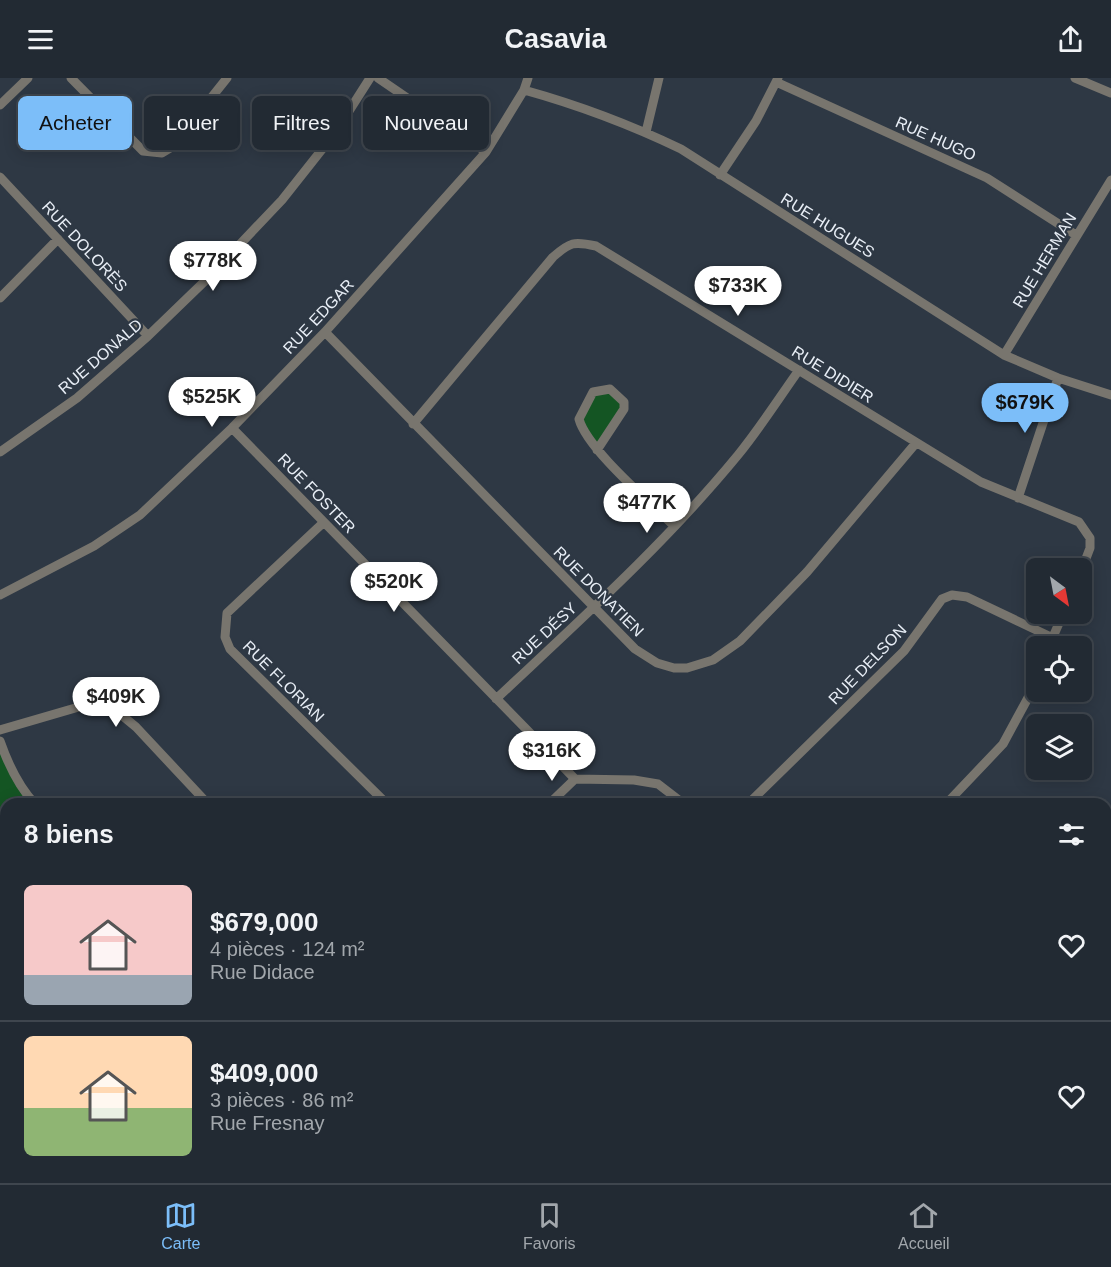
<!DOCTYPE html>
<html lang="fr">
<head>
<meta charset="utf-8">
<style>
  :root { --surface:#222a33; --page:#2e363f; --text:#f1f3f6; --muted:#a2a7ac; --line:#3f464e; --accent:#7cbef9 }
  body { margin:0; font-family:Helvetica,sans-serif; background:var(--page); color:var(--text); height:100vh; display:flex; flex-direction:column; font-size:22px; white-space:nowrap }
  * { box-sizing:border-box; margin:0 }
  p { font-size:20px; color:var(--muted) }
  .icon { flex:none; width:33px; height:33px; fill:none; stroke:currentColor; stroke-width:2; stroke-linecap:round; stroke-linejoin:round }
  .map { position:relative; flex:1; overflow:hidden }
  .side { position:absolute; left:0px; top:720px; width:1112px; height:386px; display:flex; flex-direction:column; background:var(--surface); border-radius:18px 18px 0 0; box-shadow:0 3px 15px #0003,0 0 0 2px var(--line) }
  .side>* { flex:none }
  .top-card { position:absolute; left:18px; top:18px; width:600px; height:54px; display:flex; gap:12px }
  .needle { width:39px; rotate:148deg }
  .buttons { position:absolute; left:1026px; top:480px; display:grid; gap:12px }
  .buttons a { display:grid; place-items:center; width:66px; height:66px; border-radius:9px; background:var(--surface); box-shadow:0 3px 15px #0003,0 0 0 2px var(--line); font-size:30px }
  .price { position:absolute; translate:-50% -51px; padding:0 14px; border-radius:21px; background:#fff; color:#222; font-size:20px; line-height:39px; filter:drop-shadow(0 2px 3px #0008) }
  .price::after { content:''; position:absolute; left:50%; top:36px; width:18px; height:14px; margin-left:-9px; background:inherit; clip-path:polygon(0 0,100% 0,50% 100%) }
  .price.current { background:var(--accent); color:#111 }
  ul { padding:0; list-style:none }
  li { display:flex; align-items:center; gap:18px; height:150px; padding:0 24px }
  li+li { border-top:2px solid var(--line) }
  li span { display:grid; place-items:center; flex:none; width:168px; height:120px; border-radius:9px; color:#555 }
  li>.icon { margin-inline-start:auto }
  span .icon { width:72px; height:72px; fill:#fffc; stroke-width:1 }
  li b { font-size:26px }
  h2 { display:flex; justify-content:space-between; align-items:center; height:72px; padding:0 24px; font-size:26px }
  .chip { padding:0 21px; border-radius:9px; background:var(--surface); box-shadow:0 3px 15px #0003,0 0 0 2px var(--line); font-size:21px; line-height:54px }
  .chip.current { background:var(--accent); color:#111 }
  header { display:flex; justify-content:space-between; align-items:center; height:78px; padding:0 24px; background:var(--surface); font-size:27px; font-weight:700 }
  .tabs { display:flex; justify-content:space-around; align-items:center; height:84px; border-top:2px solid var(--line); background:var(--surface); font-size:16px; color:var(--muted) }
  .tabs a { display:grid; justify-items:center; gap:3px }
  .tabs .current { color:var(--accent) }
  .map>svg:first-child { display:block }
  .commercial { fill:#493944 }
  .green { fill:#145523 }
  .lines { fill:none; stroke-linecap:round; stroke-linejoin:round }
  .minor { stroke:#78756e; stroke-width:9 }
  .secondary { stroke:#9c988d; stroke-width:12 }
  .labels { text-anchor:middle; stroke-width:4.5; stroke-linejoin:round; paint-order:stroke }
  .street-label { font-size:16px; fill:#e8eef6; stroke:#2e3844 }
</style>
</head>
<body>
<header><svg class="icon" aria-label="menu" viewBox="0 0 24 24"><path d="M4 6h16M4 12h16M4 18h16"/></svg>Casavia<svg class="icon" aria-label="share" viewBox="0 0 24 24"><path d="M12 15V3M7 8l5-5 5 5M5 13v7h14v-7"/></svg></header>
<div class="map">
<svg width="1111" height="1105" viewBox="0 0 1111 1105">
  <rect width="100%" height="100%" fill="#2e3844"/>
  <!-- commercial -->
  <path class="commercial" d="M 1111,904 L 1111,1057 L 1106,1062 L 1106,912 Z
    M 948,1100 L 1051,1100 L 1044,1105 L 943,1105 Z"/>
  <!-- green -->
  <path class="green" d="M 610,311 L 624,324 L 597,372 L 579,341 L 593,314 Z
    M 0,663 L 35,726 L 6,726 L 6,836 L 0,842 Z
    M 1111,802 L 1111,847 L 1106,857 L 1106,809 Z
    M 445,1100 L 487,1100 L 480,1105 L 447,1105 Z
    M 845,1100 L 905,1100 L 899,1105 L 839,1105 Z"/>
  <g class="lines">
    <!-- minor -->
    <path class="minor" d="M 71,0 L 143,73 L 162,75 L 172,69 L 227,0
      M 378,0 L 486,74
      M 1075,0 L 1111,15
      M 776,4 L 987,100 L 1076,157
      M 524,12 C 578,27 631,47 681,71 L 1004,277 L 1058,300 L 1111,317
      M 0,27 L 28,0
      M 646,54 L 659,0
      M 720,97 L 756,43 L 778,0
      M 0,99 L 148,258
      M 0,220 L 58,161
      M 325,254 L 635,571 L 657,585 L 674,590 L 687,590 L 713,582 L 740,563 L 807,494 L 916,365
      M 1004,277 L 1111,102
      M 413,346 L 553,179 C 570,164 574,163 596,168 L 981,404 L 1079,444 L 1090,460 L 1090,470 L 1082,491
      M 232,350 L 575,701 L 634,702 L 658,706 L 684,726
      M 597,372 L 624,331 L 624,324 L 610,311 L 593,314 L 579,341 C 587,371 650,424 674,448
      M 0,374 L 77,320 L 148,258 L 207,201 L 282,122 L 335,55 L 370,0
      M 1018,420 L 1058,300
      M 324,444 L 227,535 L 225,559 L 230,571 L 387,726
      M 0,517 L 94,468 L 140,437 L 232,350 L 325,254 L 486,74 L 524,12 L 528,0
      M 1049,568 L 1063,536
      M 496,621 C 579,543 665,466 738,377 C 760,350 779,320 799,292
      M 0,652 L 89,626 L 113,630 L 136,649 L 208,726
      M 0,663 C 8,686 18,708 35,726
      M 549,726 L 575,701
      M 748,726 L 904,573 L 942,521 L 952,517 L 967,519 L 1053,560
      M 946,726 L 1003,666 L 1029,618 L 1036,599
      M 0,1006 L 6,1003
      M 121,1100 L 125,1105
      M 155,1100 L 157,1105
      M 657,1100 L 662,1105
      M 99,1105 L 116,1100"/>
    <!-- secondary -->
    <path class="secondary" d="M 1106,787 L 1111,778
      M 1106,881 L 1111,873
      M 811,1105 L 819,1100
      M 917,1105 L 923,1100"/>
  </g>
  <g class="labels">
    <!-- street labels -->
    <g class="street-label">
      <text transform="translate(936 60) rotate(24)" y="6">RUE HUGO</text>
      <text transform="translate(828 147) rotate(32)" y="6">RUE HUGUES</text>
      <text transform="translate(85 168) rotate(47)" y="6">RUE DOLORÈS</text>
      <text transform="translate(1044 182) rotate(-59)" y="6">RUE HERMAN</text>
      <text transform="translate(318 238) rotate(-47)" y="6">RUE EDGAR</text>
      <text transform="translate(100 278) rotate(-41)" y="6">RUE DONALD</text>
      <text transform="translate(833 296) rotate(32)" y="6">RUE DIDIER</text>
      <text transform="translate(317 415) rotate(46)" y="6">RUE FOSTER</text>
      <text transform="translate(599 513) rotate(45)" y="6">RUE DONATIEN</text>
      <text transform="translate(544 555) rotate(-43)" y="6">RUE DÉSY</text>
      <text transform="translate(867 586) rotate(-46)" y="6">RUE DELSON</text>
      <text transform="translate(284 603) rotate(45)" y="6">RUE FLORIAN</text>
    </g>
  </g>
</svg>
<div class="buttons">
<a><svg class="needle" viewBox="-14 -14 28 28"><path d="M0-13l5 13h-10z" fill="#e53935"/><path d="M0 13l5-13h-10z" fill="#a2a7ac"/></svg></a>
<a><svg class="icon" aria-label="locate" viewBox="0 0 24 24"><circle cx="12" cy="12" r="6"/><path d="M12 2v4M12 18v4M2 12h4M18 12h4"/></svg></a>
<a><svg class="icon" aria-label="layers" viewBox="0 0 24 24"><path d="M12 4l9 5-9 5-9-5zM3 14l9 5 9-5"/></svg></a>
</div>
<b class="price" style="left:213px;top:214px">$778K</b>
<b class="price" style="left:738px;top:239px">$733K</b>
<b class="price" style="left:212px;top:350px">$525K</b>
<b class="price current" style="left:1025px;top:356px">$679K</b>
<b class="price" style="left:647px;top:456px">$477K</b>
<b class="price" style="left:394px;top:535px">$520K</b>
<b class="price" style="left:116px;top:650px">$409K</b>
<b class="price" style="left:552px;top:704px">$316K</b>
<div class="top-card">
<a class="chip current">Acheter</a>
<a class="chip">Louer</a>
<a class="chip">Filtres</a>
<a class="chip">Nouveau</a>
</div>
<section class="side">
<h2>8 biens<svg class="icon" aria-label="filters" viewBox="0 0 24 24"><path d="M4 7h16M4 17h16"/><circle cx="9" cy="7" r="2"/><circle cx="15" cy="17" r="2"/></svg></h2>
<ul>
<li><span style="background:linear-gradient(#f6c9c9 75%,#9aa5b1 0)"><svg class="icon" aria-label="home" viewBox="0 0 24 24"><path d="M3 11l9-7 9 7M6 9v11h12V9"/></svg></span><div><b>$679,000</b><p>4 pièces · 124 m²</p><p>Rue Didace</p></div><svg class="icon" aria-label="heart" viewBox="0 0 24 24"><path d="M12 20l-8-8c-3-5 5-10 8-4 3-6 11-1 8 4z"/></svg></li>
<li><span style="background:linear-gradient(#ffd9b3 60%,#8fb573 0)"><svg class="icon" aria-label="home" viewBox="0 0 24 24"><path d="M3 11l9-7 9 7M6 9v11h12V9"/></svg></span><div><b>$409,000</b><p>3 pièces · 86 m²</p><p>Rue Fresnay</p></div><svg class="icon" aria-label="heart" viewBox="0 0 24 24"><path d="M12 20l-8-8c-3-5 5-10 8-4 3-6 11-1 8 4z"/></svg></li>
</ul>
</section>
</div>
<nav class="tabs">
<a class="current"><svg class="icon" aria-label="map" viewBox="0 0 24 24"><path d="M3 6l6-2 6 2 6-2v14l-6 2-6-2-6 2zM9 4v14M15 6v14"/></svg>Carte</a>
<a><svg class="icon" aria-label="saved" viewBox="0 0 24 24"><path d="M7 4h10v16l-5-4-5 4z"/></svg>Favoris</a>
<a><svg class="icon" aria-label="home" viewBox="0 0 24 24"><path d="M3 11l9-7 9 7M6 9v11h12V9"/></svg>Accueil</a>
</nav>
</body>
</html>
